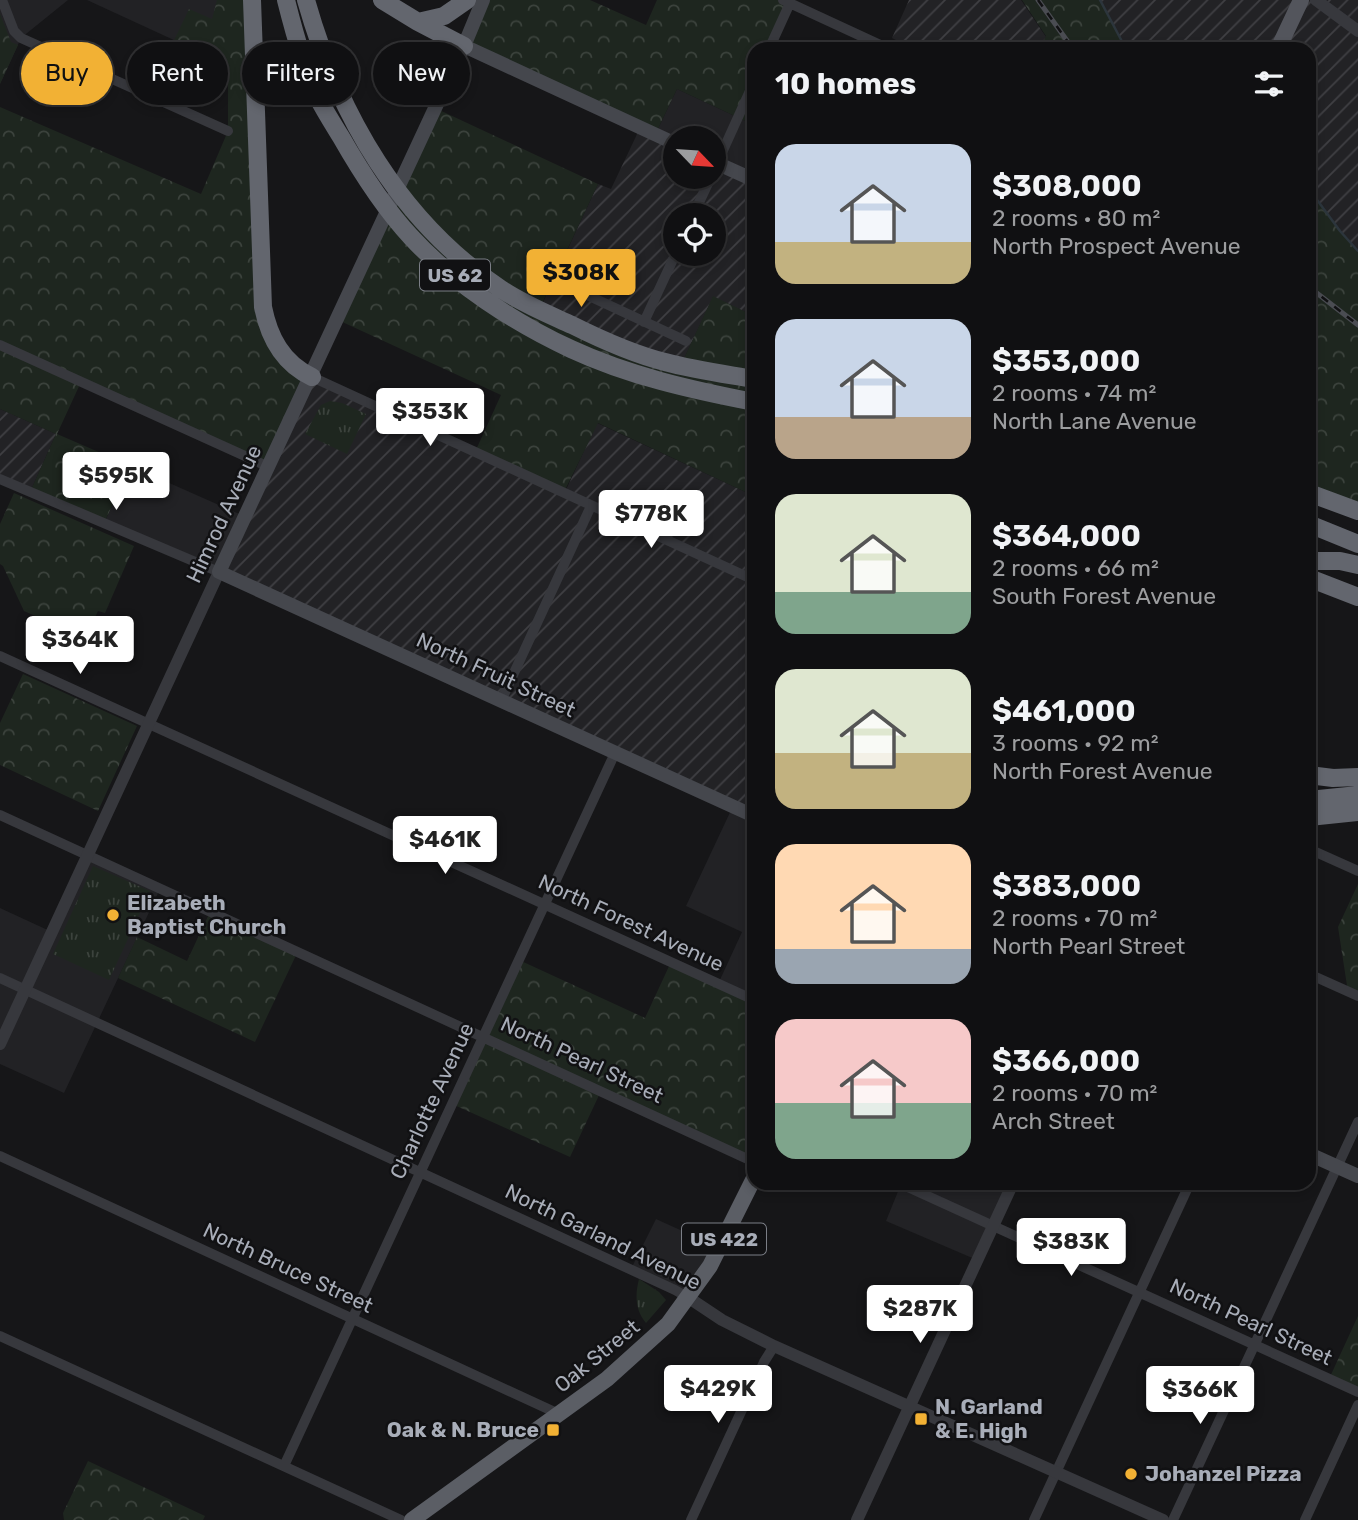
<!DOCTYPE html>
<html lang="en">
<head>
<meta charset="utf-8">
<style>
  :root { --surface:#101012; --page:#1e1e20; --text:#f1f3f6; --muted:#9c9d9f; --line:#303032; --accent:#f2b134 }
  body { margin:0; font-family:Rubik,sans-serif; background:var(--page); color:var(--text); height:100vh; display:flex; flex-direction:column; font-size:26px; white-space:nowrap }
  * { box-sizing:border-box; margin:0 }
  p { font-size:23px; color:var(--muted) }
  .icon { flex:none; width:38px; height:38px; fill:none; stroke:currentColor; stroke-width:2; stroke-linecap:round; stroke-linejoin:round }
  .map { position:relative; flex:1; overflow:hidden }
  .details { position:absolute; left:747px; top:42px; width:569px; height:1148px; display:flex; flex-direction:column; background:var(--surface); border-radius:21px; box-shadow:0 4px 10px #0003,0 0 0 2px var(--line) }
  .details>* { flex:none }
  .hud { position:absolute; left:21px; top:42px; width:621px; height:63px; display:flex; gap:14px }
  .needle { width:46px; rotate:115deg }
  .controls { position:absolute; left:663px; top:126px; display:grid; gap:14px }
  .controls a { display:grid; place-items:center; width:63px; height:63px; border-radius:50%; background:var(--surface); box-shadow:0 4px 10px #0003,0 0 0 2px var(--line); font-size:35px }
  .price { position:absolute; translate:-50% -60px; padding:0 16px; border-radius:7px; background:#fff; color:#222; font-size:23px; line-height:46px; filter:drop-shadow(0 2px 4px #0008) }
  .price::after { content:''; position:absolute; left:50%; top:42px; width:21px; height:16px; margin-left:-10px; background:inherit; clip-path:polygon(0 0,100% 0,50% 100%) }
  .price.current { background:var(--accent); color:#111 }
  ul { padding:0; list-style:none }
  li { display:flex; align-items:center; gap:21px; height:175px; padding:0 28px }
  li span { display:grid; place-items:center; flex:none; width:196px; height:140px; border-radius:21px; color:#555 }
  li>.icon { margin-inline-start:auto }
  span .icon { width:84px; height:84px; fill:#fffc; stroke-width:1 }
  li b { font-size:30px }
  h2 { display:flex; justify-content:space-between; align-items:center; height:84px; padding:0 28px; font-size:30px }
  .chip { padding:0 24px; border-radius:32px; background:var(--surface); box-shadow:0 4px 10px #0003,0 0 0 2px var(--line); font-size:24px; line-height:63px }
  .chip.current { background:var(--accent); color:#111 }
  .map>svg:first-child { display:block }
  .built { fill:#222225 }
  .industrial { fill:url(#industrial-furrows); fill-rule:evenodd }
  .grass { fill:url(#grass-tufts) }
  .forest { fill:url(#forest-crowns) }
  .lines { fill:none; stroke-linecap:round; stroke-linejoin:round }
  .stream { stroke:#2c353c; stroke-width:2.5 }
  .minor { stroke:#37383d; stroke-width:10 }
  .tertiary { stroke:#37383d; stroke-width:12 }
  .secondary { stroke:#45474d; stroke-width:14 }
  .primary { stroke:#53555c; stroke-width:16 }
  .trunk { stroke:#5b5e65; stroke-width:16 }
  .motorway { stroke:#63666e; stroke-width:18 }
  .rail-casing { stroke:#4a4c52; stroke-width:5 }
  .rail { stroke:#111113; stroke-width:2.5; stroke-dasharray:8; stroke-linecap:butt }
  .poi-dot { fill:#f2b134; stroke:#111113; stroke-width:2.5 }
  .labels { text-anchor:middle; stroke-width:5; stroke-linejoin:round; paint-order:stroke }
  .shield { fill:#111113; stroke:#7b7e86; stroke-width:2 }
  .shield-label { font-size:19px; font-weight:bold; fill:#a8adb8 }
  .street-label { font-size:21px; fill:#a8adb8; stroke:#111113 }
  .poi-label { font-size:21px; font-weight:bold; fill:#a8adb8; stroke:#111113; text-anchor:start }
</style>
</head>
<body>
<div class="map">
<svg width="1358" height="1520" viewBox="0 0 1358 1520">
  <defs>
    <pattern id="industrial-furrows" width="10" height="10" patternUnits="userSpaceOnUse" patternTransform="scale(1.75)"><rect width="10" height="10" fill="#222225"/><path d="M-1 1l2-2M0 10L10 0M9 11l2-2" fill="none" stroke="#3f3f43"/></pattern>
    <pattern id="grass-tufts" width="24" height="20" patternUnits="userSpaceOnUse" patternTransform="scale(1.75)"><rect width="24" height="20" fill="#1e261f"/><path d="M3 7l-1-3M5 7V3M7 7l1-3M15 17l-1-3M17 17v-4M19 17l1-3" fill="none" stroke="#3c433d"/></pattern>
    <pattern id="forest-crowns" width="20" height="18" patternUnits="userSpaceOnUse" patternTransform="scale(1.75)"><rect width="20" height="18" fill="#1e261f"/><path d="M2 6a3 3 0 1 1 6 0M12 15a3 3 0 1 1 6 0" fill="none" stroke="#3c433d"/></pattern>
  </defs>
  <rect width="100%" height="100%" fill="#161618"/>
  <!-- built -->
  <path class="built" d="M 0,0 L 68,0 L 21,38 L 0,84 Z
    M 87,0 L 225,0 L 228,65 Z
    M 677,89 L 754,125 L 754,180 L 714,162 L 714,138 L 676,138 L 655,135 Z
    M 131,466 L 246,517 L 219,572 L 104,523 Z
    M 733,806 L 754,816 L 754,1000 L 718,984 L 742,932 L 686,906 Z
    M 88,855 L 160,889 L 64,1093 L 0,1064 L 0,908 L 52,932 Z
    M 900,1183 L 1013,1183 L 977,1260 L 886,1221 L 901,1184 Z
    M 656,1219 L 720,1248 L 689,1298 L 631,1269 Z"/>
  <!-- industrial -->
  <path class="industrial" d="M 909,0 L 1021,0 L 1046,37 L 1040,49 L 914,49 L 892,38 Z
    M 1100,0 L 1358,0 L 1358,251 L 1331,223 L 1309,189 L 1309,49 L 1126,49 Z
    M 640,128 L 675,144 L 676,177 L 714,177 L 714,162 L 754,180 L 754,316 L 713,297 L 681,365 L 539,311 L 598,184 L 611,189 ZM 676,215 L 714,215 L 714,254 L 676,254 Z
    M 312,377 L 565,492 L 597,423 L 754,496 L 754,816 L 219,572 Z
    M 0,409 L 56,434 L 30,492 L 0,479 Z"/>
  <!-- grass -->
  <path class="grass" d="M 330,401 L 342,403 L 366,414 L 347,454 L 305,434 L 321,405 Z
    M 93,866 L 150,891 L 109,980 L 53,954 Z
    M 639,1279 L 659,1292 L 666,1300 L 646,1323 C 635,1310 635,1295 639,1279 Z"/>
  <!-- forest -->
  <path class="forest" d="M 217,0 L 252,0 L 263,307 L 304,373 L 269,467 L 81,382 L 57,434 L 131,466 L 104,523 L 30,492 L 56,434 L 0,409 L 0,107 L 201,194 L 228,131 L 228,80 L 168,53 L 189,9 L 212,19 Z
    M 483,0 L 590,0 L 646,25 L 657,0 L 783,0 L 790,3 L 773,49 L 754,49 L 754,125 L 677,89 L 655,135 L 464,46 Z
    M 1022,0 L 1100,0 L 1126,49 L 1040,49 L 1046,36 Z
    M 0,14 L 11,42 L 18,45 L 0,84 Z
    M 435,108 L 598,184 L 539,310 L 681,365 L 713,296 L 754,316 L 754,496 L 598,423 L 564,492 L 475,452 L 501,395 L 338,320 Z
    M 1309,189 L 1340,231 L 1358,251 L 1358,511 L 1309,493 Z
    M 14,493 L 134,546 L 105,613 L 98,611 L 85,638 L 24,611 L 3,566 L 0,564 L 0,524 Z
    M 23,674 L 137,726 L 98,811 L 0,765 L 0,723 Z
    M 1358,884 L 1358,996 L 1348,992 L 1338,927 Z
    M 210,912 L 298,951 L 255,1042 L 118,978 L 137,937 L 187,961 Z
    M 519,960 L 645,1018 L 671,962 L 754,1000 L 754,1162 L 601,1091 L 570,1157 L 452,1104 Z
    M 1358,1316 L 1358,1392 L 1329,1379 Z
    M 88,1461 L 205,1516 L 203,1520 L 64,1520 L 63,1513 Z"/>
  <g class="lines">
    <!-- stream -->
    <path class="stream" d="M 1100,0 L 1126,49
      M 1309,189 L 1340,231 L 1358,251"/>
    <!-- minor -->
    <path class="minor" d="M 2,0 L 14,31 L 21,38 L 228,131
      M 783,0 L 889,49
      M 769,49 L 790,3
      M 715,168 L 754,82
      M 693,215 L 711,177
      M 531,269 L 686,341
      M 644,322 L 676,253
      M 0,345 L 269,467
      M 312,377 L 754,580
      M 0,479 L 219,572
      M 0,656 L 754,1000
      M 501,701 L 591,506
      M 0,815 L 754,1162
      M 1309,849 L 1358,871
      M 1309,974 L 1358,996
      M 0,978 L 675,1290 L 689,1298
      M 0,1156 L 559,1414
      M 899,1183 L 1358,1392
      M 0,1336 L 401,1520
      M 284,1466 L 615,753
      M 691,1520 L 764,1362 L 774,1346
      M 1034,1520 L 1190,1183
      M 1173,1520 L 1358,1122
      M 1305,1520 L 1358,1405"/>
    <!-- tertiary -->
    <path class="tertiary" d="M 1316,0 L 1358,31
      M 0,1044 L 219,572
      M 689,1298 L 722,1320 L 774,1346 L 1163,1520
      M 857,1520 L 1013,1183"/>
    <!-- secondary -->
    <path class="secondary" d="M 483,0 L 464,46 L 219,572 L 754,816
      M 464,46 L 676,144
      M 714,162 L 754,180
      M 1309,1154 L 1358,1176"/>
    <!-- primary -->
    <path class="primary" d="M 1278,49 L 1301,0"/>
    <!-- trunk -->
    <path class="trunk" d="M 412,1520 L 607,1379 L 668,1324 L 710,1266 L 754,1178"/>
    <!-- motorway -->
    <path class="motorway" d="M 252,0 L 263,307 C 269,337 282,363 312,377
      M 286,0 C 294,32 303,66 317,96 C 324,110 333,124 341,137 C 361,172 383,207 411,237 C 453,283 515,323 571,349 C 629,376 692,390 754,402
      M 306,0 C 338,114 400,222 501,289 C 523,304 548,314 572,325 C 602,340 633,354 665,362 C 694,370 725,374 754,379
      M 382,0 L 418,22 L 444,16 L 467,0
      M 418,22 L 464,46
      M 1309,493 L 1358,511
      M 1309,524 L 1358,544
      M 1309,561 L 1340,561 L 1358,565
      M 1309,578 L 1358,597
      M 1309,775 L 1333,778 L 1358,777
      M 1309,800 L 1358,795
      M 1309,817 L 1358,812"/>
    <!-- rail casing -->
    <g class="rail-casing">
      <path id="rail" d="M 1038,0 L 1073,49
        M 1309,287 L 1358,325"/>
    </g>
    <!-- rail -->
    <use href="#rail" class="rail"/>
  </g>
  <!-- markers -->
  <g class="poi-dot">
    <circle cx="113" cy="915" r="7"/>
    <rect x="914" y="1412" width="14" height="14" rx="3.5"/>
    <rect x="546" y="1423" width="14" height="14" rx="3.5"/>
    <circle cx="1131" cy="1474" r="7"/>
  </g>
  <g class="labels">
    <!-- shield labels -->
    <g class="shield">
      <rect x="420" y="259.5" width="70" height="31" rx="5"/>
      <rect x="682" y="1223.5" width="84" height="31" rx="5"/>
    </g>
    <g class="shield-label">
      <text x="455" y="282">US 62</text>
      <text x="724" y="1246">US 422</text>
    </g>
    <!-- street labels -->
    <g class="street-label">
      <text transform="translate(224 514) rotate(-65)" y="7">Himrod Avenue</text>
      <text transform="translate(496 675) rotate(25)" y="7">North Fruit Street</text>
      <text transform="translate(631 923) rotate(25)" y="7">North Forest Avenue</text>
      <text transform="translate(582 1060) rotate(25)" y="7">North Pearl Street</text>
      <text transform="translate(432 1101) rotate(-65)" y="7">Charlotte Avenue</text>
      <text transform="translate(603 1237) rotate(26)" y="7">North Garland Avenue</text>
      <text transform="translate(288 1268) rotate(25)" y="7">North Bruce Street</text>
      <text transform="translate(1251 1322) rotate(25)" y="7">North Pearl Street</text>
      <text transform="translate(597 1356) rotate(-39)" y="7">Oak Street</text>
    </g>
    <!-- poi labels -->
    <g class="poi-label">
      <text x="127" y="910">Elizabeth<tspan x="127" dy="24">Baptist Church</tspan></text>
      <text x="935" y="1414">N. Garland<tspan x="935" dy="24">&amp; E. High</tspan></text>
      <text x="539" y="1437" text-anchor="end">Oak &amp; N. Bruce</text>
      <text x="1145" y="1481">Johanzel Pizza</text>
    </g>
  </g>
</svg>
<div class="controls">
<a><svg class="needle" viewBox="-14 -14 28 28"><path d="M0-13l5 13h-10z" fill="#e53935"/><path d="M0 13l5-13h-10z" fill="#9c9d9f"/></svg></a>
<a><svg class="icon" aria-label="locate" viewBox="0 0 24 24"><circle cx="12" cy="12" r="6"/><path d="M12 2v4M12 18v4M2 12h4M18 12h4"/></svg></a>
</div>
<b class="price current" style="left:581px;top:309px">$308K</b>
<b class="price" style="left:430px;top:448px">$353K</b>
<b class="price" style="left:116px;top:512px">$595K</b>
<b class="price" style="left:651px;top:550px">$778K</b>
<b class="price" style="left:80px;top:676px">$364K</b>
<b class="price" style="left:445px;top:876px">$461K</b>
<b class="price" style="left:1071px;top:1278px">$383K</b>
<b class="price" style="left:920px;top:1345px">$287K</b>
<b class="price" style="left:718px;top:1425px">$429K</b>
<b class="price" style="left:1200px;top:1426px">$366K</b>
<div class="hud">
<a class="chip current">Buy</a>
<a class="chip">Rent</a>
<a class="chip">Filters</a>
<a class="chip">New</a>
</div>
<section class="details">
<h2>10 homes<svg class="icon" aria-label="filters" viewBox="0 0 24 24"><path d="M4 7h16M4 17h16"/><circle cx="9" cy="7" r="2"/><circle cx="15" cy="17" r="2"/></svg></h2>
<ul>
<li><span style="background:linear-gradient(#c9d6e8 70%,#c2b280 0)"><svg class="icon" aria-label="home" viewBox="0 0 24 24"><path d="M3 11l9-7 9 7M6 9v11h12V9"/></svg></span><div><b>$308,000</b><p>2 rooms · 80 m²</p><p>North Prospect Avenue</p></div></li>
<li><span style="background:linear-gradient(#c9d6e8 70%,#b9a48a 0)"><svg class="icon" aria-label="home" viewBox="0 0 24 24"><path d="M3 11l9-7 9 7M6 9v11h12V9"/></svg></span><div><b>$353,000</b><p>2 rooms · 74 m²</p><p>North Lane Avenue</p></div></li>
<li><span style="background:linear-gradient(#dfe7d0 70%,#7fa58c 0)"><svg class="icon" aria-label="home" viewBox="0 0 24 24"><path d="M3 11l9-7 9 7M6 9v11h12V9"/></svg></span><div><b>$364,000</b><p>2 rooms · 66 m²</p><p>South Forest Avenue</p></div></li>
<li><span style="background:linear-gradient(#dfe7d0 60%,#c2b280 0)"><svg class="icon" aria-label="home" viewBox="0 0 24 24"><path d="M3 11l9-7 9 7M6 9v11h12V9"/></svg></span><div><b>$461,000</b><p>3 rooms · 92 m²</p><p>North Forest Avenue</p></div></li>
<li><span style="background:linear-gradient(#ffd9b3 75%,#9aa5b1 0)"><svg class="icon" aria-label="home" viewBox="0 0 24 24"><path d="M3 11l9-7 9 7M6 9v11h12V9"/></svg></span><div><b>$383,000</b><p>2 rooms · 70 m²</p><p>North Pearl Street</p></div></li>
<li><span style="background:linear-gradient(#f6c9c9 60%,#7fa58c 0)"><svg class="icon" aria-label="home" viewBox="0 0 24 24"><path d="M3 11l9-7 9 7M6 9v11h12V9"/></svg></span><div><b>$366,000</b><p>2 rooms · 70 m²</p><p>Arch Street</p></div></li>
</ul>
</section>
</div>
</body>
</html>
